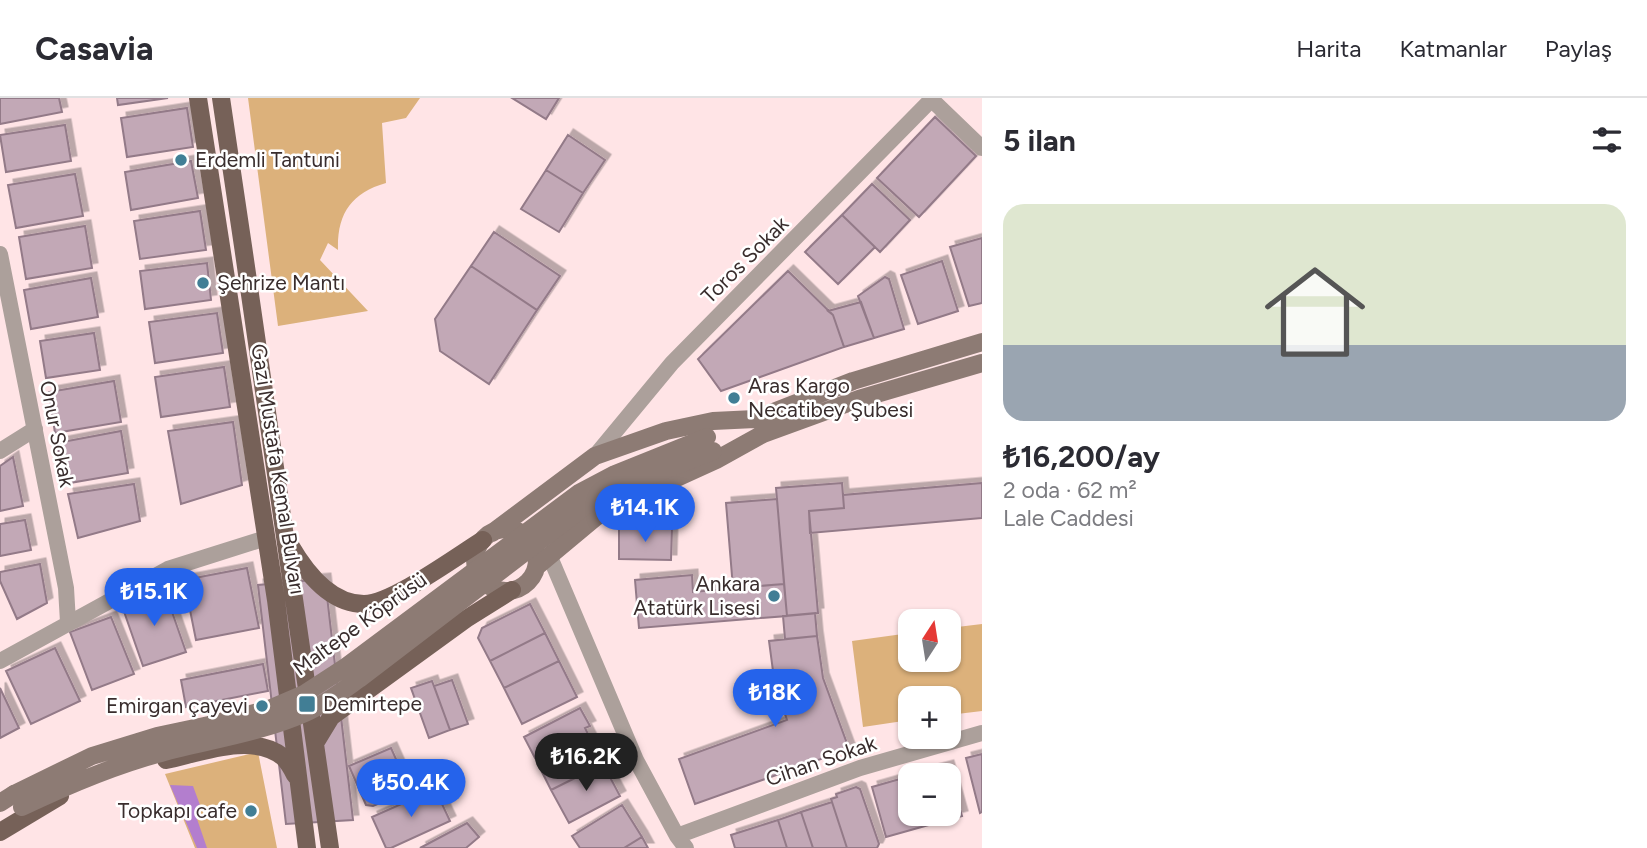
<!DOCTYPE html>
<html lang="tr">
<head>
<meta charset="utf-8">
<style>
  :root { --surface:#fff; --page:#f7f7f7; --text:#2b2b33; --muted:#7c7c81; --line:#e1e1e2; --accent:#2563eb }
  body { margin:0; font-family:Figtree,sans-serif; background:var(--page); color:var(--text); height:100vh; display:flex; flex-direction:column; font-size:26px; white-space:nowrap }
  * { box-sizing:border-box; margin:0 }
  p { font-size:23px; color:var(--muted) }
  .icon { flex:none; width:38px; height:38px; fill:none; stroke:currentColor; stroke-width:2; stroke-linecap:round; stroke-linejoin:round }
  .map { position:relative; flex:1; overflow:hidden }
  .sheet { display:flex; flex-direction:column; background:var(--surface); width:665px }
  .sheet>* { flex:none }
  .needle { width:46px; rotate:12deg }
  .buttons { position:absolute; left:898px; top:511px; display:grid; gap:14px }
  .buttons a { display:grid; place-items:center; width:63px; height:63px; border-radius:14px; background:var(--surface); box-shadow:0 2px 5px #0004; font-size:35px }
  .price { position:absolute; translate:-50% -60px; padding:0 16px; border-radius:24px; background:var(--accent); color:#fff; font-size:23px; line-height:46px; filter:drop-shadow(0 2px 4px #0008) }
  .price::after { content:''; position:absolute; left:50%; top:42px; width:21px; height:16px; margin-left:-10px; background:inherit; clip-path:polygon(0 0,100% 0,50% 100%) }
  .price.active { background:#222; color:#fff }
  ul { padding:0; list-style:none }
  li { display:grid; align-content:center; gap:14px; height:371px; padding:0 21px }
  li+li { border-top:2px solid var(--line) }
  li span { display:grid; place-items:center; height:217px; border-radius:21px; color:#555 }
  li>.icon { margin-inline-start:auto }
  span .icon { width:126px; height:126px; fill:#fffc; stroke-width:1 }
  li b { font-size:30px }
  h2 { display:flex; justify-content:space-between; align-items:center; height:84px; padding:0 21px; font-size:30px }
  header { display:flex; align-items:center; gap:42px; box-sizing:border-box; height:98px; padding:0 35px; background:var(--surface); border-bottom:2px solid var(--line) }
  header strong { font-size:33px }
  nav { display:flex; gap:38px; margin-inline-start:auto; font-size:24px }
  main { display:flex; flex:1; min-height:0 }
  .map>svg:first-child { display:block }
  .green { fill:#dcb17b }
  .water { fill:#b37ece }
  .building { fill:#c2a8b6; stroke:#937a88; stroke-width:2; filter:url(#shadow) }
  .lines { fill:none; stroke-linecap:round; stroke-linejoin:round }
  .minor { stroke:#aca09b; stroke-width:16 }
  .secondary { stroke:#8d7b74; stroke-width:18 }
  .primary { stroke:#766158; stroke-width:18 }
  .secondary-bridge { stroke:#8d7b74; stroke-width:18 }
  .poi-dot { fill:#417e95; stroke:#fff; stroke-width:2.5 }
  .labels { text-anchor:middle; stroke-width:5; stroke-linejoin:round; paint-order:stroke }
  .poi-label { font-size:21px; fill:#392d2d; stroke:#fff; text-anchor:start }
  .street-label { font-size:21px; fill:#392d2d; stroke:#fff }
</style>
</head>
<body>
<header>
<strong>Casavia</strong>
<nav><a>Harita</a><a>Katmanlar</a><a>Paylaş</a></nav>
</header>
<main>
<div class="map">
<svg width="982" height="750" viewBox="0 0 982 750">
  <defs>
    <filter id="shadow"><feDropShadow dx="5.5" dy="-5.5" stdDeviation="0" flood-color="#0004"/></filter>
  </defs>
  <rect width="100%" height="100%" fill="#ffe4e6"/>
  <!-- green -->
  <path class="green" d="M 248,0 L 420,0 L 406,20 L 382,25 L 386,85 C 351,95 337,116 338,152 L 328,145 L 320,162 L 368,213 L 278,228 Z
    M 982,526 L 982,613 L 949,617 L 948,600 L 910,600 L 910,622 L 863,629 L 852,543 L 910,535 L 910,562 L 948,562 L 949,530 Z
    M 258,654 L 277,750 L 195,750 L 165,676 Z"/>
  <!-- water -->
  <path class="water" d="M 170,687 L 193,688 L 200,707 L 196,718 L 207,750 L 197,750 Z"/>
  <!-- building -->
  <path class="building" d="M 0,0 L 59,0 L 62,14 L 0,26 Z
    M 117,0 L 168,0 L 118,7 Z
    M 512,0 L 559,0 L 546,21 Z
    M 187,10 L 193,49 L 127,59 L 121,20 Z
    M 935,19 L 976,58 L 919,119 L 877,80 Z
    M 65,27 L 71,63 L 6,74 L 0,37 Z
    M 568,37 L 605,62 L 583,95 L 546,72 Z
    M 191,63 L 198,100 L 131,112 L 125,74 Z
    M 546,72 L 583,95 L 559,134 L 521,111 Z
    M 75,76 L 83,118 L 16,130 L 8,87 Z
    M 872,86 L 910,122 L 880,154 L 842,117 Z
    M 200,113 L 206,152 L 140,161 L 134,123 Z
    M 842,117 L 875,149 L 838,186 L 805,154 Z
    M 85,128 L 92,170 L 26,181 L 19,139 Z
    M 494,134 L 560,178 L 537,212 L 471,168 Z
    M 982,140 L 982,205 L 969,208 L 950,149 Z
    M 942,163 L 958,213 L 918,226 L 901,177 Z
    M 207,165 L 211,202 L 145,211 L 140,173 Z
    M 471,168 L 537,212 L 489,286 L 440,253 L 435,221 Z
    M 788,173 L 833,217 L 844,249 L 721,293 L 698,261 Z
    M 885,179 L 889,181 L 904,231 L 874,240 L 858,198 Z
    M 91,180 L 98,219 L 31,231 L 24,192 Z
    M 861,204 L 874,240 L 844,249 L 833,217 L 828,213 Z
    M 217,215 L 223,255 L 155,265 L 149,224 Z
    M 94,235 L 100,272 L 46,280 L 40,243 Z
    M 224,269 L 230,309 L 161,319 L 155,279 Z
    M 114,283 L 121,324 L 55,335 L 49,294 Z
    M 233,324 L 242,387 L 181,406 L 168,333 Z
    M 121,333 L 128,375 L 64,386 L 57,345 Z
    M 13,359 L 23,408 L 0,413 L 0,368 Z
    M 842,385 L 844,410 L 809,413 L 818,515 L 787,518 L 776,390 Z
    M 982,385 L 982,420 L 810,435 L 809,413 L 844,410 L 843,397 Z
    M 134,386 L 140,423 L 78,440 L 68,396 Z
    M 777,401 L 784,486 L 733,490 L 726,405 Z
    M 25,422 L 31,452 L 0,458 L 0,426 Z
    M 619,430 L 672,431 L 671,462 L 619,461 Z
    M 40,466 L 47,505 L 17,521 L 0,483 L 0,474 Z
    M 247,470 L 259,530 L 196,542 L 184,482 Z
    M 692,477 L 693,494 L 784,486 L 787,518 L 639,530 L 635,482 Z
    M 325,481 L 353,722 L 286,726 L 258,487 Z
    M 164,491 L 186,554 L 143,568 L 121,505 Z
    M 530,506 L 545,535 L 490,563 L 478,540 L 482,530 Z
    M 815,515 L 817,538 L 785,541 L 783,518 Z
    M 111,519 L 134,576 L 92,592 L 70,534 Z
    M 545,535 L 559,563 L 504,590 L 490,563 Z
    M 817,538 L 823,580 L 849,651 L 695,706 L 679,661 L 787,622 L 775,588 L 769,543 Z
    M 55,550 L 80,603 L 31,626 L 6,573 Z
    M 559,563 L 577,599 L 522,626 L 504,590 Z
    M 263,566 L 268,593 L 186,609 L 181,582 Z
    M 452,582 L 468,626 L 450,632 L 434,588 Z
    M 432,583 L 450,632 L 429,640 L 411,590 Z
    M 0,590 L 19,630 L 0,640 Z
    M 580,610 L 590,628 L 585,630 L 589,638 L 540,663 L 538,658 L 535,660 L 524,639 Z
    M 589,638 L 603,666 L 551,692 L 539,668 L 542,667 L 540,663 Z
    M 391,650 L 408,688 L 391,695 L 392,700 L 373,708 L 366,707 L 349,668 Z
    M 982,656 L 982,714 L 980,715 L 966,660 Z
    M 603,666 L 620,698 L 569,725 L 551,692 Z
    M 948,668 L 962,718 L 925,728 L 921,716 L 948,716 L 948,677 L 914,677 Z
    M 910,678 L 910,716 L 921,716 L 925,728 L 886,739 L 872,689 Z
    M 856,689 L 860,691 L 879,746 L 877,750 L 847,750 L 831,701 L 837,699 L 836,696 Z
    M 435,691 L 450,723 L 391,750 L 386,750 L 372,719 Z
    M 832,704 L 847,750 L 813,750 L 801,714 Z
    M 622,707 L 642,739 L 624,750 L 580,750 L 572,738 Z
    M 801,714 L 813,750 L 787,750 L 778,722 Z
    M 778,722 L 787,750 L 735,750 L 731,737 Z
    M 467,725 L 479,739 L 466,750 L 420,750 Z
    M 642,739 L 648,750 L 624,750 Z"/>
  <g class="lines">
    <!-- minor -->
    <path class="minor" d="M 932,2 L 982,50
      M 0,156 L 66,490 L 68,524
      M 0,353 L 35,331
      M 595,358 L 672,265 L 933,0
      M 550,459 L 636,662 L 677,738 L 686,750
      M 0,563 L 168,471 L 266,440
      M 677,738 L 860,670 L 982,635"/>
    <!-- secondary -->
    <path class="secondary" d="M475 462a31 31 0 1 1 62 0a31 31 0 1 1-62 0Z
      M 492,435 L 595,358 L 666,333 L 713,323 L 755,321 L 853,283 L 982,244
      M 536,469 L 596,419 L 626,403 L 716,362 L 763,336 L 859,301 L 982,265
      M 0,705 L 14,696"/>
    <!-- primary -->
    <path class="primary" d="M 198,0 L 276,502 L 307,750
      M 221,0 C 258,250 296,500 330,750
      M 290,447 C 305,473 330,506 364,506 C 392,506 457,458 483,442
      M 317,642 L 331,619 L 466,521 L 512,492
      M 166,662 C 200,655 252,634 283,659 C 288,664 292,671 295,677
      M 0,734 L 60,698"/>
    <!-- secondary-bridge -->
    <path class="secondary-bridge" d="M 14,696 L 92,658 L 157,638 L 209,627 L 269,611 L 304,596 L 347,568 L 579,395 L 615,376 L 707,339
      M 22,709 C 68,687 112,668 161,655 C 209,642 260,635 305,615 C 325,606 342,593 359,581 L 588,406 L 621,389 L 713,353"/>
  </g>
  <!-- markers -->
  <g class="poi-dot">
    <circle cx="181" cy="62" r="7"/>
    <circle cx="203" cy="185" r="7"/>
    <circle cx="734" cy="300" r="7"/>
    <circle cx="774" cy="498" r="7"/>
    <rect x="298" y="597" width="18" height="18" rx="3.5"/>
    <circle cx="262" cy="608" r="7"/>
    <circle cx="251" cy="713" r="7"/>
  </g>
  <g class="labels">
    <!-- poi labels -->
    <g class="poi-label">
      <text x="195" y="69">Erdemli Tantuni</text>
      <text x="217" y="192">Şehrize Mantı</text>
      <text x="748" y="295">Aras Kargo<tspan x="748" dy="24">Necatibey Şubesi</tspan></text>
      <text x="760" y="493" text-anchor="end">Ankara<tspan x="760" dy="24">Atatürk Lisesi</tspan></text>
      <text x="323" y="613">Demirtepe</text>
      <text x="248" y="615" text-anchor="end">Emirgan çayevi</text>
      <text x="237" y="720" text-anchor="end">Topkapı cafe</text>
    </g>
    <!-- street labels -->
    <g class="street-label">
      <text transform="translate(745 162) rotate(-45)" y="7">Toros Sokak</text>
      <text transform="translate(57 336) rotate(79)" y="7">Onur Sokak</text>
      <text transform="translate(278 371) rotate(81)" y="7">Gazi Mustafa Kemal Bulvarı</text>
      <text transform="translate(360 526) rotate(-36)" y="7">Maltepe Köprüsü</text>
      <text transform="translate(821 663) rotate(-19)" y="7">Cihan Sokak</text>
    </g>
  </g>
</svg>
<div class="buttons">
<a><svg class="needle" viewBox="-14 -14 28 28"><path d="M0-13l5 13h-10z" fill="#e53935"/><path d="M0 13l5-13h-10z" fill="#7c7c81"/></svg></a>
<a>+</a>
<a>−</a>
</div>
<b class="price" style="left:645px;top:446px">₺14.1K</b>
<b class="price" style="left:154px;top:530px">₺15.1K</b>
<b class="price" style="left:775px;top:631px">₺18K</b>
<b class="price active" style="left:586px;top:695px">₺16.2K</b>
<b class="price" style="left:411px;top:721px">₺50.4K</b>
</div>
<section class="sheet">
<h2>5 ilan<svg class="icon" aria-label="filters" viewBox="0 0 24 24"><path d="M4 7h16M4 17h16"/><circle cx="9" cy="7" r="2"/><circle cx="15" cy="17" r="2"/></svg></h2>
<ul>
<li><span style="background:linear-gradient(#dfe7d0 65%,#9aa5b1 0)"><svg class="icon" aria-label="home" viewBox="0 0 24 24"><path d="M3 11l9-7 9 7M6 9v11h12V9"/></svg></span><div><b>₺16,200/ay</b><p>2 oda · 62 m²</p><p>Lale Caddesi</p></div></li>
</ul>
</section>
</main>
</body>
</html>
